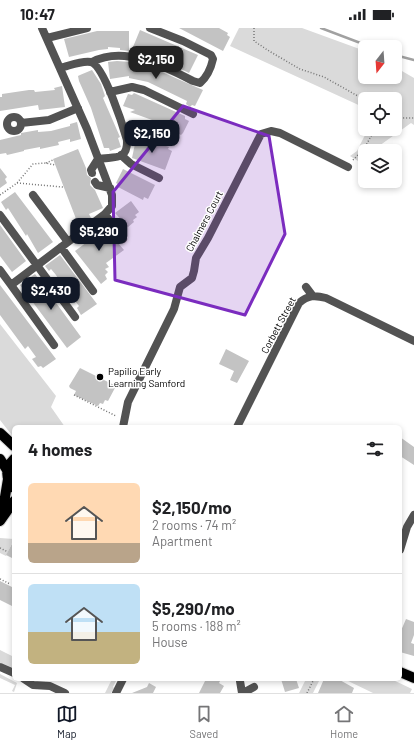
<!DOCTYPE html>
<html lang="en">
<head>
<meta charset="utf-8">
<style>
  :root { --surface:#fff; --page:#f2f2f2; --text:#202124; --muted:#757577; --line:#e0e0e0; --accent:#111827 }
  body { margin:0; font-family:Barlow,sans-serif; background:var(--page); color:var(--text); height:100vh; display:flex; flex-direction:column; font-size:15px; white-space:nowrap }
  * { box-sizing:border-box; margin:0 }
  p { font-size:13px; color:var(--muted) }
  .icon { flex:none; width:22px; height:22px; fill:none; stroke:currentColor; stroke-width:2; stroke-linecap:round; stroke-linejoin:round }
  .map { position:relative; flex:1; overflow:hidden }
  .details { position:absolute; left:12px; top:397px; width:390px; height:256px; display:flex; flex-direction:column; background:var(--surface); border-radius:6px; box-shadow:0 2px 6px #0003 }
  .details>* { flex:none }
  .needle { width:26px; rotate:197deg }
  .controls { position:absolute; left:358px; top:12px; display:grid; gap:8px }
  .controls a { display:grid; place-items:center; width:44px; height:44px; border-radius:6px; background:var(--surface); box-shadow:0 2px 6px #0003; font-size:20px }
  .price { position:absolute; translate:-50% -34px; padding:0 9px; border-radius:8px; background:var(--accent); color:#fff; font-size:13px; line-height:26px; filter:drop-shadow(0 1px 2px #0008) }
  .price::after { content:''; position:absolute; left:50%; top:24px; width:12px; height:9px; margin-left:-6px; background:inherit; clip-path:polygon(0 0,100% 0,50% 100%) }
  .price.active { background:#222; color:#fff }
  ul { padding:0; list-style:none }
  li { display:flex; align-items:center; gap:12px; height:100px; padding:0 16px }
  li+li { border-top:1px solid var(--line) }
  li span { display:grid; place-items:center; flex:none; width:112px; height:80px; border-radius:6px; color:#555 }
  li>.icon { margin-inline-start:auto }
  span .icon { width:48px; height:48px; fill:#fffc; stroke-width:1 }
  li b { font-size:17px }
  h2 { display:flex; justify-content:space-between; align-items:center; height:48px; padding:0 16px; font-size:17px }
  .status { display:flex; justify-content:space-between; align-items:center; height:28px; padding:0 20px; background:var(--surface); direction:ltr }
  .status svg { height:11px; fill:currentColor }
  .tabs { display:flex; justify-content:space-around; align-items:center; height:56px; border-top:1px solid var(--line); background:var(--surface); font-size:11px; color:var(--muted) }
  .tabs a { display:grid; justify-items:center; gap:2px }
  .tabs .active { color:var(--accent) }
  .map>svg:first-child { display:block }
  .green { fill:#dadada }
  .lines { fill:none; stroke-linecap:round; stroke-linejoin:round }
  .stream { stroke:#a1a1a1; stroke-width:2.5 }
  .building { fill:#c3c3c3 }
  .major-casing { stroke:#dbdbdb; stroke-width:12 }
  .path { stroke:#757575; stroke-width:1.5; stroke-dasharray:1 2; stroke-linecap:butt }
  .minor { stroke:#535353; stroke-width:8 }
  .major { stroke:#000; stroke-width:10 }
  .marked { fill:#7b2cbf; fill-opacity:0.2; stroke:#7b2cbf; stroke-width:3; stroke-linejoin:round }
  .poi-dot { fill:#000; stroke:#fff; stroke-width:1.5 }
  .labels { text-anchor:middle; stroke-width:3; stroke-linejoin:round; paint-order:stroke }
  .street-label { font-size:10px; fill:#000; stroke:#fff }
  .poi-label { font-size:10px; fill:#000; stroke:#fff; text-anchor:start }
</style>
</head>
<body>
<div class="status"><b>10:47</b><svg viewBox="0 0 49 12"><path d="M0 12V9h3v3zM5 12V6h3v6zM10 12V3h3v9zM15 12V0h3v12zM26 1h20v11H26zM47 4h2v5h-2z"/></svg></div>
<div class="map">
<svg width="414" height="665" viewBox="0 0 414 665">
  <rect width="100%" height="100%" fill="#fff"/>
  <!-- green -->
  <path class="green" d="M 239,0 L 302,0 L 365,23 L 365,49 L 395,49 L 395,39 L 414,50 L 414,97 L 411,95 L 372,123 L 365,123 L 365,128 L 358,133 L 350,128 L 357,123 L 368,101 L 395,101 L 395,71 L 365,71 L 365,80 L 230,18 Z
    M 0,296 L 56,368 L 51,379 L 65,399 L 14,399 L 14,410 L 0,392 Z
    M 0,510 L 14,511 L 6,528 L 0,525 Z
    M 0,622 L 14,629 L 14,640 L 0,635 Z
    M 0,646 L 17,655 L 14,664 L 12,663 L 15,657 L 0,650 Z
    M 112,651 L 117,651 L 113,659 L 114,660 L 111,665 L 105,665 Z
    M 306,651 L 320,651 L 313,665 L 299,665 Z
    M 344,651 L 391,651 L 412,661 L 410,665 L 373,665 Z"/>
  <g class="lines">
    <!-- stream -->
    <path class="stream" d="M 321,0 L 371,19
      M 395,27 L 414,32"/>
  </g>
  <!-- building -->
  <path class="building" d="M 179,0 L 219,0 L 228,5 L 227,7 L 230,9 L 223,23 Z
    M 140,2 L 198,27 L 189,45 L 181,41 L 182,38 L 172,33 L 170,36 L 160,31 L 164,31 L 152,27 L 153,25 L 133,19 Z
    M 97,3 L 129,3 L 129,23 L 120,22 L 120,20 L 108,19 L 108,21 L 99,22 L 69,29 L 64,11 Z
    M 117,33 L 130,34 L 155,41 L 203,62 L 195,78 L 192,77 L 190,79 L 186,76 L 187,73 L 148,54 L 129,50 L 129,48 L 110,51 L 108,34 Z
    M 92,42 L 101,56 L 105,68 L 103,70 L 120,109 L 118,110 L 121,119 L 110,123 L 109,120 L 104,120 L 91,80 L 79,53 L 78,48 L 80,47 Z
    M 62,58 L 65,79 L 39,82 L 38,77 L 0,83 L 0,69 L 2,69 L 2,66 L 29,62 L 34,62 L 35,64 L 55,62 L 54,60 Z
    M 134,65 L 185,88 L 185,91 L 189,93 L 183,105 L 181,107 L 163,98 L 161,102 L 151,97 L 152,92 L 130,84 L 135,82 L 123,78 L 128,66 L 132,67 Z
    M 77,94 L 81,111 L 70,114 L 70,111 L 58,114 L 59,117 L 40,121 L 40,119 L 24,122 L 24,123 L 7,127 L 6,125 L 0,126 L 0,112 L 21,107 L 21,105 L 38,102 L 38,104 L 51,103 L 70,98 L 70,96 Z
    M 136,111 L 143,114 L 144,111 L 169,119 L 168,121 L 172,123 L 165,142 L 132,130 Z
    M 78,121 L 86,140 L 87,147 L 91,150 L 90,157 L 95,162 L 103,180 L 89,186 L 91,190 L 78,196 L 53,131 Z
    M 0,140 L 7,149 L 5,151 L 7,155 L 0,160 Z
    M 123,141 L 155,157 L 148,171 L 144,169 L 143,172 L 118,159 L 119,157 L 116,155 Z
    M 15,164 L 53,214 L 38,225 L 27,206 L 26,208 L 8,180 L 6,182 L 1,174 Z
    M 131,173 L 139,184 L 135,187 L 137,189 L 133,192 L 134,194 L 128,199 L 115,185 Z
    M 102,195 L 117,216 L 118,215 L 124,222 L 106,235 L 109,239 L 105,241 L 108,244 L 105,247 L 107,251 L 101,256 L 75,223 L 91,211 L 89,208 L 91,206 L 90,204 Z
    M 0,197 L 26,233 L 12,244 L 0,228 Z
    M 60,227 L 97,276 L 81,287 L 77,280 L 79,278 L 71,268 L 69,270 L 57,254 L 59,252 L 56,247 L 51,241 L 49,243 L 45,238 Z
    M 35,246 L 81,309 L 67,320 L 20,257 Z
    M 0,257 L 56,331 L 43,340 L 41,338 L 38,339 L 32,331 L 36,329 L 28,318 L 25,321 L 0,287 Z
    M 226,321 L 249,333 L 237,355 L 230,352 L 234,343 L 219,336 Z
    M 80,340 L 116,358 L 108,373 L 105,372 L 103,376 L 100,375 L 98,378 L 74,367 L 76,363 L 70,360 L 69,358 Z
    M 400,409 L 414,419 L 414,437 L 400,428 Z
    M 14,512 L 14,531 L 6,527 Z
    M 0,553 L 14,560 L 14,579 L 0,572 Z
    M 406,591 L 414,594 L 414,607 L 411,615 L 414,616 L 414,628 L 400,624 L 400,605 Z
    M 206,651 L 221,651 L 219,655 L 224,658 L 220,665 L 199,665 Z
    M 281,651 L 296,651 L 299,660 L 285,664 Z
    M 324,651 L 338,651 L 354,660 L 352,665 L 318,665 Z
    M 149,655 L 156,659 L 153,665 L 132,665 L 147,659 Z"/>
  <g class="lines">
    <!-- major casing -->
    <g class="major-casing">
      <path id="major" d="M 0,405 L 14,418
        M 0,431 L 7,442
        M 14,431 C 5,440 5,451 14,460
        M 0,484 L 5,469 L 8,451
        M 0,493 L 14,473
        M 400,644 L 414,650"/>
    </g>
    <!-- path -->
    <path class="path" d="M 254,0 L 254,13 L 269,23 L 300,41 L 324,49 L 365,72
      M 395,86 L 404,90 L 414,90
      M 353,132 L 364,121 L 375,101
      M 46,135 L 53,132
      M 17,155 L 63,159
      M 0,167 L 17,155 L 33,136 L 46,135 L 55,137
      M 74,367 L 116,388
      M 0,520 L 8,524
      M 0,551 L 10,556
      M 307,665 L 314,651"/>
    <!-- minor -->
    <path class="minor" d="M 42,0 L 87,101 L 112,167 L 112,178 L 105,186 L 11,257 L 54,317
      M 47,10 L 87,0
      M 92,34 C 124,17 164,38 193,53 L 200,55 C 207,49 211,40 213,31 L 211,27 L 183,13 L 150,0
      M 60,40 C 69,38 82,32 91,34 C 104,38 123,98 127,112 C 128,134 113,128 98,131 L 91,142 L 92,145
      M 110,64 L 132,59 L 144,62 L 193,86
      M7 96a7 7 0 1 1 14 0a7 7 0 1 1-14 0Z
      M 21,95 L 49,92 L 78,80
      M 124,102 L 131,102 L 168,113
      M 121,127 L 131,136 L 159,150
      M 95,154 L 97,157 L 110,160
      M 33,167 L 68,214
      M 105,186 L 123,211
      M 0,187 L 75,289
      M 61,219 L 93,263
      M 0,242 L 11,257
      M 306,259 L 312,267
      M 123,399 L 128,374 L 174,281 L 180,259 L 192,250 L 194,243 L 196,230 L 208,210 L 261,106 L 271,103 L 280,105 L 348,139
      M 237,399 L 299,275 C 308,267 315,267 326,270 L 414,313
      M 400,522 L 407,499 L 414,487
      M 0,639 L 14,645
      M 24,651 L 33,657 L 50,658 L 65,665
      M 240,653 L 242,665
      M 116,665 L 123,651
      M 243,665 L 254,659"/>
    <!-- major -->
    <use href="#major" class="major"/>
  </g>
  <!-- marked area -->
  <path class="marked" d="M 183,78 L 269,108 L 285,206 L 245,287 L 115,252 L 113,164 Z"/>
  <!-- markers -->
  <circle class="poi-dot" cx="100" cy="349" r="4"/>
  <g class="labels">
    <!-- street labels -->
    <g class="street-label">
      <text transform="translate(204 193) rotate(-62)" y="4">Chalmers Court</text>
      <text transform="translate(278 297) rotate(-62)" y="4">Corbett Street</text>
    </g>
    <!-- poi labels -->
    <g class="poi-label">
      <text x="108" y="347">Papilio Early<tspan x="108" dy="12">Learning Samford</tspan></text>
    </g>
  </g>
</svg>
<div class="controls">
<a><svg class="needle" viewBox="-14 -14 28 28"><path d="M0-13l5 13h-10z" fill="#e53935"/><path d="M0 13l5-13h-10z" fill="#757577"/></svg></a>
<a><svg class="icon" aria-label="locate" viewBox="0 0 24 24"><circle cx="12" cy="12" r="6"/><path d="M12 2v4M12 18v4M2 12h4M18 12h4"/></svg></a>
<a><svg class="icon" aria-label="layers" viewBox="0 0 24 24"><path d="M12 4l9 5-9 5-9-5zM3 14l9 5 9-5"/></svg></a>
</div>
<b class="price active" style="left:156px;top:52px">$2,150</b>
<b class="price" style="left:152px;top:126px">$2,150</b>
<b class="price" style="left:99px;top:224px">$5,290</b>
<b class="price" style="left:51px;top:283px">$2,430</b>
<section class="details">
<h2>4 homes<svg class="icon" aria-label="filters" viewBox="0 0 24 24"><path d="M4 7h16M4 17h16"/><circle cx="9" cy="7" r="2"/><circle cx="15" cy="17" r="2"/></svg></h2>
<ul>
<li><span style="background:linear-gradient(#ffd9b3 75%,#b9a48a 0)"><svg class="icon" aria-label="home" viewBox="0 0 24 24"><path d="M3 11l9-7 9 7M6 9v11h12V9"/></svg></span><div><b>$2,150/mo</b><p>2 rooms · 74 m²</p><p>Apartment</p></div></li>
<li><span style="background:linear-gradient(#bfe0f5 60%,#c2b280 0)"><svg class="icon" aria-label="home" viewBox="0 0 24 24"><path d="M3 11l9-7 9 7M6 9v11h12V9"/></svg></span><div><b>$5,290/mo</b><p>5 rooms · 188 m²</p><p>House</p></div></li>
</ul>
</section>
</div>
<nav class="tabs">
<a class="active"><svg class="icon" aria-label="map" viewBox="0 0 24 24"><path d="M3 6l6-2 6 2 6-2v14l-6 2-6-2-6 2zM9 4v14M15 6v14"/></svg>Map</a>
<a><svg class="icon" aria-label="saved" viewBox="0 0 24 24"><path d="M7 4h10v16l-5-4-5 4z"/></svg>Saved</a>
<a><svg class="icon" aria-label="home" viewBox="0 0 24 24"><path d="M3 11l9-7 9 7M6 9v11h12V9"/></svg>Home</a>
</nav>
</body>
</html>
